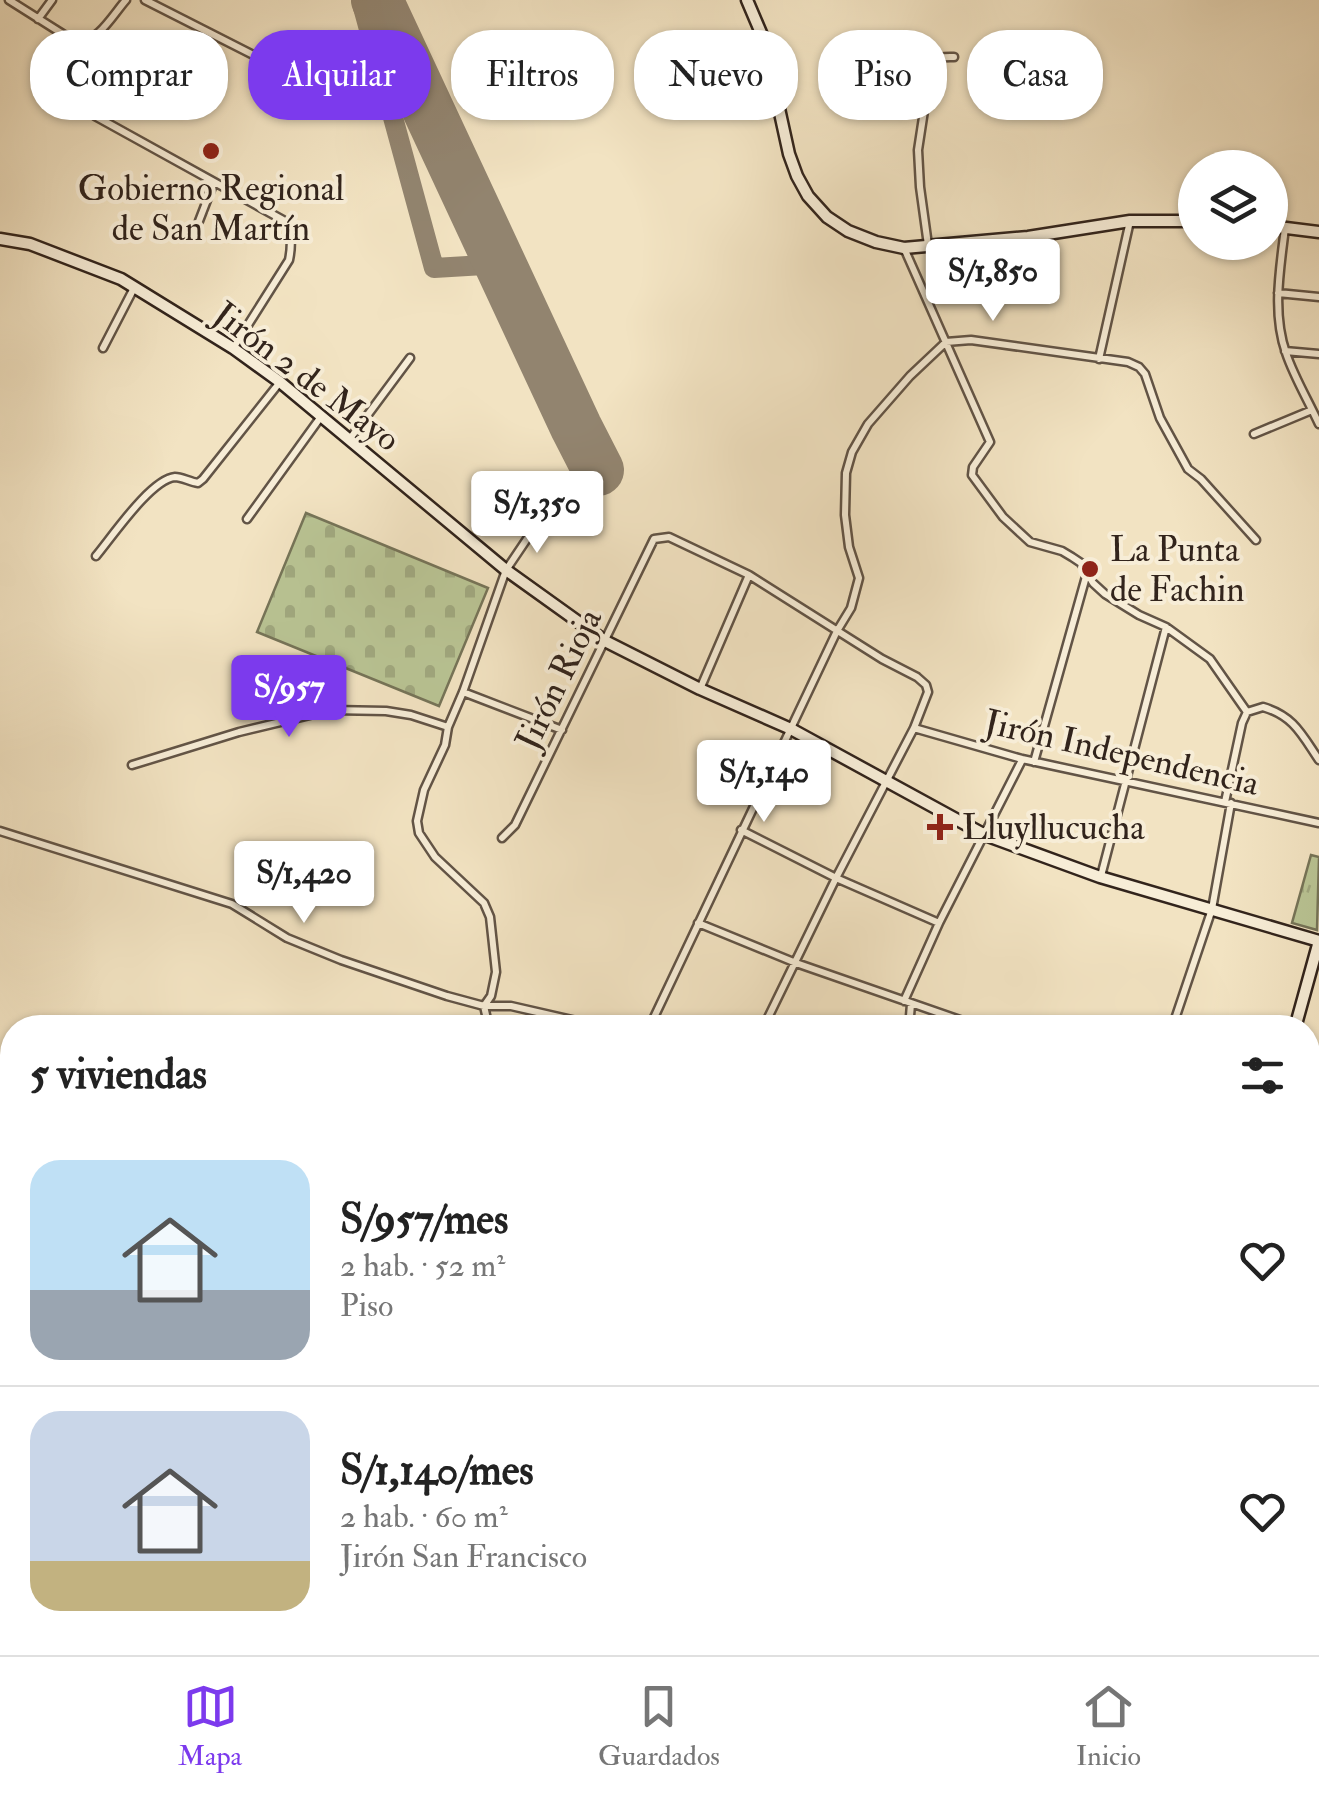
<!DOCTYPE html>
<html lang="es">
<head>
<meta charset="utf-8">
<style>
  :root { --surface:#fff; --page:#f2f2f2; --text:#222; --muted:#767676; --line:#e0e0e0; --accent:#7c3aed }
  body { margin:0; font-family:"IM FELL Double Pica",serif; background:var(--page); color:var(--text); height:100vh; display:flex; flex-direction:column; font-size:38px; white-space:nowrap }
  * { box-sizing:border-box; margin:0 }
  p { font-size:32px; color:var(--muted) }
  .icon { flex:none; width:55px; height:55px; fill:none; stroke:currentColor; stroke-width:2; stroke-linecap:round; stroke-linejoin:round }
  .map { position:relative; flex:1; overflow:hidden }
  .panel { position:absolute; left:0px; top:1015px; width:1320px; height:640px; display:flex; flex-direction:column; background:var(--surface); border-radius:40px 40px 0 0; box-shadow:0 2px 8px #0004 }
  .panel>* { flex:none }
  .hud { position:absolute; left:30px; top:30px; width:1260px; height:90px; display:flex; gap:20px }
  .fabs { position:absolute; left:1178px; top:150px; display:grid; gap:20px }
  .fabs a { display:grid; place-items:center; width:110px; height:110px; border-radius:50%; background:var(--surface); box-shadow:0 2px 8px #0004; font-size:50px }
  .price { position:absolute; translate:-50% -85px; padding:0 22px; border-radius:10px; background:#fff; color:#222; font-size:32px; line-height:65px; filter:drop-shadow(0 2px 5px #0008) }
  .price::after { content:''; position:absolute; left:50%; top:60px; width:30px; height:22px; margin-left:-15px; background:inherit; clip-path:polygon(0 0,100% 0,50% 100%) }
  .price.selected { background:var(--accent); color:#fff }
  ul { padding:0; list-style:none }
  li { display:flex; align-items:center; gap:30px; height:250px; padding:0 30px }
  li+li { border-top:2px solid var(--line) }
  li span { display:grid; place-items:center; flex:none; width:280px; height:200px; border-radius:30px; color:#555 }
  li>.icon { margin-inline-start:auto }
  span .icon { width:120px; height:120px; fill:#fffc; stroke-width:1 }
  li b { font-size:42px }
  h2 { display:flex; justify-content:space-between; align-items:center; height:120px; padding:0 30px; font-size:42px }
  .pill { padding:0 35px; border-radius:40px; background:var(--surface); box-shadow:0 2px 8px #0004; font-size:35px; line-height:90px }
  .pill.selected { background:var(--accent); color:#fff }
  .menu { display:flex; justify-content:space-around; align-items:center; height:140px; border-top:2px solid var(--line); background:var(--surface); font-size:28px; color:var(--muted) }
  .menu a { display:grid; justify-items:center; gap:5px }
  .menu .selected { color:var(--accent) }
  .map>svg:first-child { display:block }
  .cemetery { fill:url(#cemetery-stones); stroke:#767458; stroke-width:2.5 }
  .park { fill:url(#park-tufts); stroke:#767458; stroke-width:2.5 }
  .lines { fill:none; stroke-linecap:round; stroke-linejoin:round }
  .taxiway { stroke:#92846f; stroke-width:20 }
  .runway { stroke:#92846f; stroke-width:52 }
  .street-casing { stroke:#625446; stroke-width:11 }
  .secondary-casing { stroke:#32241c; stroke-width:15 }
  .street { stroke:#f7edd7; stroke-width:6 }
  .secondary { stroke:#f7edd7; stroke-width:10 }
  .poi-dot { fill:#8f2418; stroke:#f7edd7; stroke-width:4 }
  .labels { text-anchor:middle; stroke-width:8; stroke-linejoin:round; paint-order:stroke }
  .poi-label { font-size:35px; fill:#32241c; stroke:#f7edd7; text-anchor:start }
  .street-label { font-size:35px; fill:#32241c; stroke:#f7edd7 }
</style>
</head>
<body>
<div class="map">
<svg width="1319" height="1655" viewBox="0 0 1319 1655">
  <defs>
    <pattern id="cemetery-stones" width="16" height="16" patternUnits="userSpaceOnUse" patternTransform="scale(2.5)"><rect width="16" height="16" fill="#b9c494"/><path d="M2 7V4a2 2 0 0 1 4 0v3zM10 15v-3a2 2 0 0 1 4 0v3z" fill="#a0a87f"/></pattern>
    <pattern id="park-tufts" width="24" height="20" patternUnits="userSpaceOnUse" patternTransform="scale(2.5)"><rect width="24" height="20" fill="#b9c494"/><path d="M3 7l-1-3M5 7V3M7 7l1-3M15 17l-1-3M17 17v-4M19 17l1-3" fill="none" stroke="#a0a87f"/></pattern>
  </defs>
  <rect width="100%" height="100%" fill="#f2e3c2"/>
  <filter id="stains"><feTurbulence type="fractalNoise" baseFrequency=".002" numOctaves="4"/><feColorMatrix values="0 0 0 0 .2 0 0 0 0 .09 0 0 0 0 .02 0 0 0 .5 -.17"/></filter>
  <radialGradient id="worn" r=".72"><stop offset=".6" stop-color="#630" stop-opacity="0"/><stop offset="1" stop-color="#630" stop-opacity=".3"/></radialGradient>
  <!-- cemetery -->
  <path class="cemetery" d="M 306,513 L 488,588 L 439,706 L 257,632 Z"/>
  <!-- park -->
  <path class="park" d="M 1311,855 L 1319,857 L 1317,930 L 1292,923 Z"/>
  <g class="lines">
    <!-- taxiway -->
    <path class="taxiway" d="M 361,0 L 434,268 L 501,264"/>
    <!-- runway -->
    <path class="runway" d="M 377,0 L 576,427 L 598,470"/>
    <!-- street casing -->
    <g class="street-casing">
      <path id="street" d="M 9,0 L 77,43 C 99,41 112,16 126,0
        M 145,0 L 269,63
        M 38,19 L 52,0
        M 95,116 L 283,220 C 292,233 292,245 289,260 L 234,347
        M 199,221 L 214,182
        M 1285,228 C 1280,269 1272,313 1286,353 C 1294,377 1308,400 1319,424
        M 928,245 L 920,187 L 918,150 L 931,65 C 936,56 945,57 954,57
        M 904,248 L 990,442 L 973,467 L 972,475 L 1003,517 L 1030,542 L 1062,551 L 1072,557 L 1081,563 L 1093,583 L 1105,594 L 1139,615 L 1166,627 L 1210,659 L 1247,712 L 1263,707 C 1294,716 1302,735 1319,760
        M 1278,293 L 1319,297
        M 103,348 L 134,288
        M 1285,351 L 1319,354
        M 1099,359 L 1130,221
        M 1254,434 L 1312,410
        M 349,440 L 410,358
        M 247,519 L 320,418
        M 96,556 C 112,537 151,479 175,477 C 182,477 190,482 198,483 L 203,479 L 280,382
        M 700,689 L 749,575
        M 463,692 L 562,730
        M 914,728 L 1022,759 L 1319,823
        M 1034,762 L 1087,573
        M 132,765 L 239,732 L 331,710 L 386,711 L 411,715 L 448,727
        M 1225,802 L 1242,723 L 1247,712
        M 741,830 L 836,878 L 939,923
        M 0,831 L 232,904 L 287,938 L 341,960 L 447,996 L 484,1006 L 511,1006 L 607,1028
        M 502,838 L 515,825 L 654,539 L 669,537 L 749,575 L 882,659 L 917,677 L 926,685 L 928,692 L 914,728 L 836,878 L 763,1028
        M 1101,876 L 1166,627
        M 698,923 L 796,963 L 983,1028
        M 904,1001 L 939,923 L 1022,760
        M 489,1028 L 484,1006 L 491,996 L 496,972 L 490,917 L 484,903 L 435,857 L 419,833 L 417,821 L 424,790 L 445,745 L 448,727 L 463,692 L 506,570 L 539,521
        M 649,1028 L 837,631 L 851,608 L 859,578 L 849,547 L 845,515 L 846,473 L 852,452 L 868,424 L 910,376 L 946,342 L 971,340 L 1128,362 L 1139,367 L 1145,374 L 1160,418 L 1188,469 L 1201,479 L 1256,540
        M 717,1028 L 764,1023
        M 909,1028 L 911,1004
        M 1172,1028 L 1212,909 L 1231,803
        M 1308,1298 L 1319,1282
        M 1308,1348 L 1319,1351
        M 1308,1536 L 1319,1538
        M 1308,1622 L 1319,1611
        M 472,1642 L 475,1655
        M 594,1642 L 603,1655
        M 632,1642 L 642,1655
        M 924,1642 L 933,1655
        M 773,1648 L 780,1642
        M 1069,1655 L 1078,1642
        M 1261,1655 L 1281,1642"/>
    </g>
    <!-- secondary casing -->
    <g class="secondary-casing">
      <path id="secondary" d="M 747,0 L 764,40 L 789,154 L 797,176 L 808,196 L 827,217 L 848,231 L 876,242 L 904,248 L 1028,237 L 1130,221 L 1195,221
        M 1270,226 L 1319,232
        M 0,239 L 30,244 L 121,279 L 233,348 L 280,382 L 506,570 L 605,641 L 700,689 L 791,729 L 985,835 L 1100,877 L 1319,941
        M 1295,1028 L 1319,941
        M 1308,1125 L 1319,1128"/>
    </g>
    <!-- street -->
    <use href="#street" class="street"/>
    <!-- secondary -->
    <use href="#secondary" class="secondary"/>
  </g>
  <!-- markers -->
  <g class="poi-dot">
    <circle cx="211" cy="151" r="10"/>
    <circle cx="1090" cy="569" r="10"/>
    <path d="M935 812h10v10h10v10h-10v10h-10v-10h-10v-10h10z"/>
  </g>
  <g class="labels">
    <!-- poi labels -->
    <g class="poi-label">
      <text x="211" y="200" text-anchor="middle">Gobierno Regional<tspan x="211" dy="40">de San Martín</tspan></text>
      <text x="1110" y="561">La Punta<tspan x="1110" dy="40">de Fachin</tspan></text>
      <text x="962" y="839">Lluyllucucha</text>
    </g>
    <!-- street labels -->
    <g class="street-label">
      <text transform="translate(307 376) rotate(37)" y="12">Jirón 2 de Mayo</text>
      <text transform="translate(558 679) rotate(-64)" y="12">Jirón Rioja</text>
      <text transform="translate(1122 752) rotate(13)" y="12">Jirón Independencia</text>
    </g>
  </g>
  <rect width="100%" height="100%" filter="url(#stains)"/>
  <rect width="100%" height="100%" fill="url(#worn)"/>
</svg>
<div class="fabs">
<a><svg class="icon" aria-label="layers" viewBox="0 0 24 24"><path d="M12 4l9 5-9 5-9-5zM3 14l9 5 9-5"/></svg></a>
</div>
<b class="price" style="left:993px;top:324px">S/1,850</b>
<b class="price" style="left:537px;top:556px">S/1,350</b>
<b class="price selected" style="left:289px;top:740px">S/957</b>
<b class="price" style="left:764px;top:825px">S/1,140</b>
<b class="price" style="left:304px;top:926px">S/1,420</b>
<div class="hud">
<a class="pill">Comprar</a>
<a class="pill selected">Alquilar</a>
<a class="pill">Filtros</a>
<a class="pill">Nuevo</a>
<a class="pill">Piso</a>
<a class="pill">Casa</a>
</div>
<section class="panel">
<h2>5 viviendas<svg class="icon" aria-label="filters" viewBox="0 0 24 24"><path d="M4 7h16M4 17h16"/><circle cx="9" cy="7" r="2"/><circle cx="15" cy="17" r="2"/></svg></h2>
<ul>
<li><span style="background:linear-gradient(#bfe0f5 65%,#9aa5b1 0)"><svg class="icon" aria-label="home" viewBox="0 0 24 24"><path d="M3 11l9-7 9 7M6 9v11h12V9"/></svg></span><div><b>S/957/mes</b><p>2 hab. · 52 m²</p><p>Piso</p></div><svg class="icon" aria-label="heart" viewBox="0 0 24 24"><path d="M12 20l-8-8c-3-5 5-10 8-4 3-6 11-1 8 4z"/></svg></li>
<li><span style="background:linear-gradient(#c9d6e8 75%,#c2b280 0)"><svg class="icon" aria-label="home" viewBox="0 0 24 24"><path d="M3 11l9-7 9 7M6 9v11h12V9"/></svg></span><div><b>S/1,140/mes</b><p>2 hab. · 60 m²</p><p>Jirón San Francisco</p></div><svg class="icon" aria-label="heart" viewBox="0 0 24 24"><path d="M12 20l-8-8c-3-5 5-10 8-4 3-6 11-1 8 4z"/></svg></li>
</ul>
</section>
</div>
<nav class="menu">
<a class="selected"><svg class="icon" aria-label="map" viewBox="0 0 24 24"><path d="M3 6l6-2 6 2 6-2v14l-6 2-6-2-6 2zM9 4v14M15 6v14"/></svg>Mapa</a>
<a><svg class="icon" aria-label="saved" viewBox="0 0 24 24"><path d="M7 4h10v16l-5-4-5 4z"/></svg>Guardados</a>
<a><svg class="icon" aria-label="home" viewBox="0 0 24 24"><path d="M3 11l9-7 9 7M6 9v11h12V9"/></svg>Inicio</a>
</nav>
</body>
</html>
